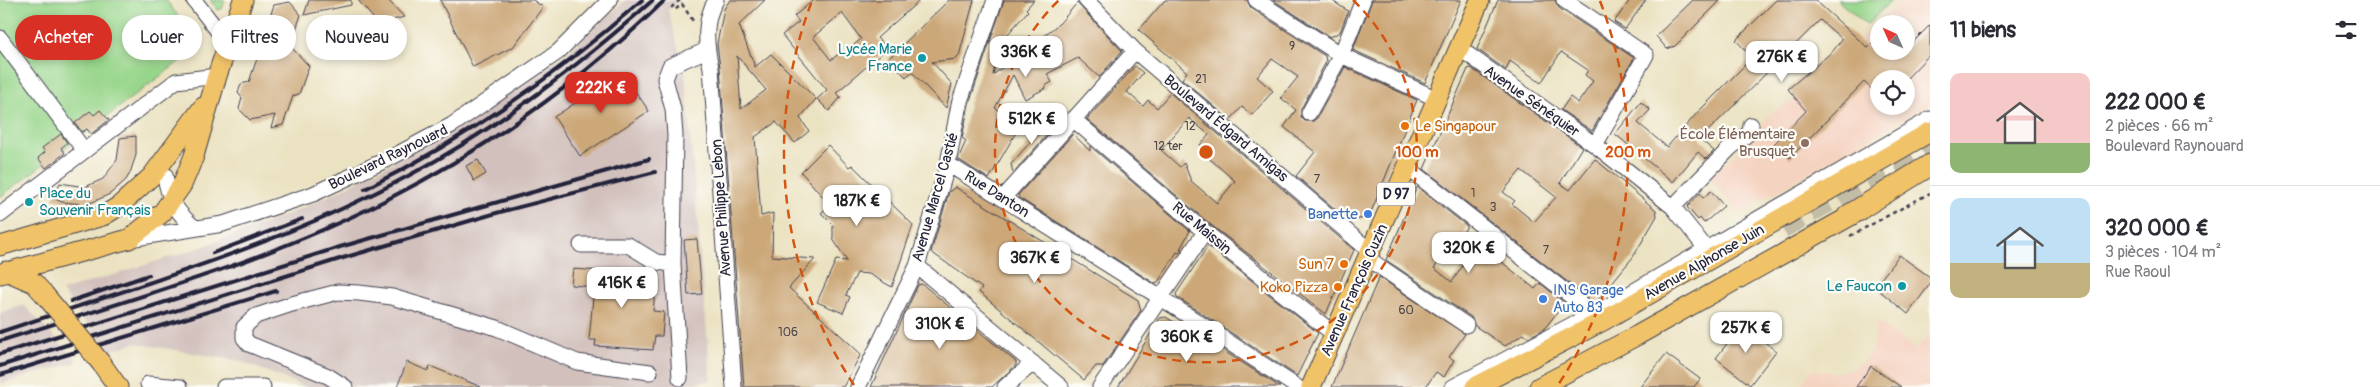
<!DOCTYPE html>
<html lang="fr">
<head>
<meta charset="utf-8">
<style>
  :root { --surface:#fff; --page:#f7f7f7; --text:#2b2b33; --muted:#7c7c81; --line:#e1e1e2; --accent:#d93025 }
  body { margin:0; font-family:Pangolin,sans-serif; background:var(--page); color:var(--text); height:100vh; display:flex; flex-direction:column; font-size:19px; white-space:nowrap }
  * { box-sizing:border-box; margin:0 }
  p { font-size:16px; color:var(--muted) }
  .icon { flex:none; width:28px; height:28px; fill:none; stroke:currentColor; stroke-width:2; stroke-linecap:round; stroke-linejoin:round }
  .map { position:relative; flex:1; overflow:hidden }
  .side { display:flex; flex-direction:column; background:var(--surface); width:450px }
  .side>* { flex:none }
  .hud { position:absolute; left:15px; top:15px; width:475px; height:45px; display:flex; gap:10px }
  .needle { width:32px; rotate:315deg }
  .tools { position:absolute; left:1870px; top:15px; display:grid; gap:10px }
  .tools a { display:grid; place-items:center; width:45px; height:45px; border-radius:50%; background:var(--surface); box-shadow:0 2px 8px #0003; font-size:25px }
  .price { position:absolute; translate:-50% -42px; padding:0 11px; border-radius:10px; background:#fff; color:#222; font-size:16px; line-height:32px; filter:drop-shadow(0 1px 2px #0008) }
  .price::after { content:''; position:absolute; left:50%; top:30px; width:15px; height:11px; margin-left:-8px; background:inherit; clip-path:polygon(0 0,100% 0,50% 100%) }
  .price.on { background:var(--accent); color:#fff }
  ul { padding:0; list-style:none }
  li { display:flex; align-items:center; gap:15px; height:125px; padding:0 20px }
  li+li { border-top:1px solid var(--line) }
  li span { display:grid; place-items:center; flex:none; width:140px; height:100px; border-radius:10px; color:#555 }
  li>.icon { margin-inline-start:auto }
  span .icon { width:60px; height:60px; fill:#fffc; stroke-width:1 }
  li b { font-size:21px }
  h2 { display:flex; justify-content:space-between; align-items:center; height:60px; padding:0 20px; font-size:21px }
  .chip { padding:0 18px; border-radius:22px; background:var(--surface); box-shadow:0 2px 8px #0003; font-size:18px; line-height:45px }
  .chip.on { background:var(--accent); color:#fff }
  main { display:flex; flex:1; min-height:0 }
  .map>svg:first-child { display:block }
  .built { fill:#f5d3c1; fill-rule:evenodd }
  .industrial { fill:#d1c0bc }
  .green { fill:#97d58a; stroke:#5c7c62 }
  .building { fill:#cca879; fill-rule:evenodd }
  .lines { fill:none; stroke-linecap:round; stroke-linejoin:round }
  .highway-tunnel { stroke:#c3bca6; stroke-width:21; stroke-dasharray:21 11; stroke-linecap:butt }
  .minor-casing { stroke:#403f4f; stroke-width:17 }
  .major-casing { stroke:#403f4f; stroke-width:21 }
  .highway-casing { stroke:#403f4f; stroke-width:23 }
  .path { stroke:#403f4f; stroke-width:2.5; stroke-dasharray:4 4; stroke-linecap:butt }
  .minor { stroke:#fff; stroke-width:15 }
  .major { stroke:#f1c369; stroke-width:19 }
  .highway { stroke:#f1c369; stroke-width:21 }
  .rail { stroke:#22223b; stroke-width:4 }
  .major-bridge-casing { stroke:#403f4f; stroke-width:21; stroke-linecap:butt }
  .major-bridge { stroke:#f1c369; stroke-width:19 }
  .ring { fill:none; stroke:#d45411; stroke-width:2.5; stroke-dasharray:9 6 }
  .culture-dot { fill:#0f9aa8; stroke:#fdfcf7; stroke-width:2 }
  .food-dot { fill:#e8710a; stroke:#fdfcf7; stroke-width:2 }
  .education-dot { fill:#8d6e63; stroke:#fdfcf7; stroke-width:2 }
  .shop-dot { fill:#3f7fe0; stroke:#fdfcf7; stroke-width:2 }
  .labels { text-anchor:middle; stroke-width:4.5; stroke-linejoin:round; paint-order:stroke }
  .number-label { font-size:12px; fill:#4c444a }
  .shield { fill:#fdfcf7; stroke:#646373; stroke-width:1 }
  .shield-label { font-size:14px; font-weight:bold; fill:#22223b }
  .culture-label { font-size:15px; fill:#0d838f; stroke:#fdfcf7; text-anchor:end }
  .street-label { font-size:15px; fill:#22223b; stroke:#fdfcf7 }
  .food-label { font-size:15px; fill:#c56008; stroke:#fdfcf7; text-anchor:end }
  .education-label { font-size:15px; fill:#785e54; stroke:#fdfcf7; text-anchor:end }
  .shop-label { font-size:15px; fill:#366cbe; stroke:#fdfcf7; text-anchor:end }
  .centre { fill:#d45411; stroke:#fdfcf7; stroke-width:2.5 }
  .ring-label { font-size:15px; text-anchor:middle; font-weight:bold; fill:#d45411; stroke:#fdfcf7; stroke-width:4.5; stroke-linejoin:round; paint-order:stroke }
</style>
</head>
<body>
<main>
<div class="map">
<svg width="1930" height="387" viewBox="0 0 1930 387">
  <rect width="100%" height="100%" fill="#fdfcf7"/>
  <filter id="ink" filterUnits="userSpaceOnUse"><feTurbulence type="fractalNoise" baseFrequency=".02" numOctaves="2"/><feDisplacementMap in="SourceGraphic" scale="10" xChannelSelector="R" yChannelSelector="G"/><feConvolveMatrix kernelMatrix="1 2 1 2 8 2 1 2 1" color-interpolation-filters="sRGB"/></filter>
  <filter id="wash" filterUnits="userSpaceOnUse"><feTurbulence type="fractalNoise" baseFrequency=".0096" numOctaves="4" result="noise"/><feDisplacementMap in="SourceGraphic" scale="20" xChannelSelector="R" yChannelSelector="G"/><feGaussianBlur stdDeviation="1.12" result="paint"/><feColorMatrix in="noise" values="0 0 0 0 0 0 0 0 0 0 0 0 0 0 0 0 0 1.4 0 .05"/><feComposite in="paint" operator="in"/></filter>
  <g filter="url(#wash)">
    <rect width="100%" height="100%" fill="#ebe2c1"/>
    <!-- built -->
    <path class="built" d="M 1902,0 L 1930,0 L 1930,104 L 1739,213 L 1709,177 L 1760,132 L 1767,116 L 1796,98 ZM 1879,24 L 1906,24 L 1906,51 L 1879,51 ZM 1879,79 L 1906,79 L 1906,106 L 1879,106 Z
      M 1877,321 L 1916,350 L 1930,331 L 1930,387 L 1799,387 L 1813,369 L 1834,373 L 1850,370 L 1864,361 L 1873,348 Z"/>
    <!-- industrial -->
    <path class="industrial" d="M 626,0 L 678,0 L 668,10 L 679,51 L 679,65 L 685,71 L 711,381 L 663,387 L 305,387 L 240,361 L 134,343 L 108,352 L 62,291 L 196,249 L 279,218 L 337,192 L 436,139 L 567,53 Z
      M 24,305 L 78,362 L 0,384 L 0,313 Z"/>
    <!-- green -->
    <path class="green" d="M 0,0 L 166,0 L 200,46 L 0,197 Z
      M 210,0 L 225,0 L 222,9 L 218,10 Z
      M 1837,0 L 1891,0 L 1867,25 Z"/>
    <g id="blocks">
      <!-- building -->
      <path class="building" d="M 309,0 L 351,0 L 351,5 L 304,15 Z
        M 358,0 L 388,0 L 404,17 L 378,24 Z
        M 440,0 L 533,0 L 543,7 L 513,47 L 473,67 Z
        M 730,0 L 765,0 L 739,25 L 755,67 L 771,54 L 816,99 L 800,118 L 809,131 L 795,143 L 776,122 L 755,137 L 761,216 L 773,213 L 772,256 L 815,259 L 789,288 L 861,354 L 843,387 L 744,387 L 720,67 L 717,44 L 724,9 ZM 737,56 L 766,90 L 741,109 Z
        M 814,0 L 920,0 L 877,38 L 888,48 L 836,93 L 841,97 L 829,111 L 817,99 L 827,90 L 782,35 L 799,22 L 794,16 ZM 842,13 L 861,39 L 843,54 L 841,52 L 831,60 L 813,37 Z
        M 949,0 L 974,0 L 959,56 L 956,59 L 932,62 L 952,84 L 946,108 L 912,72 L 906,77 L 888,59 Z
        M 1004,0 L 1034,0 L 1026,9 L 1028,11 L 1000,43 L 993,75 L 1060,23 L 1077,3 L 1122,51 L 1099,77 L 1078,58 L 1047,74 L 1052,82 L 1045,86 L 1046,88 L 1025,99 L 1013,75 L 995,108 L 1022,122 L 989,179 L 958,159 L 966,141 L 962,138 L 969,104 Z
        M 1165,0 L 1247,0 L 1251,8 L 1325,56 L 1326,62 L 1301,109 L 1301,117 L 1305,121 L 1313,121 L 1317,118 L 1345,67 L 1417,100 L 1369,217 L 1349,221 L 1296,176 L 1315,152 L 1284,127 L 1296,110 L 1281,98 L 1298,77 L 1272,59 L 1257,77 L 1273,91 L 1252,115 L 1242,107 L 1230,120 L 1182,79 L 1187,72 L 1139,30 Z
        M 1273,0 L 1331,0 L 1348,11 L 1340,32 L 1330,37 Z
        M 1372,0 L 1461,0 L 1425,83 L 1353,50 Z
        M 1498,0 L 1555,0 L 1559,8 L 1634,58 L 1592,131 L 1561,110 L 1570,97 L 1578,103 L 1593,81 L 1585,75 L 1588,70 L 1561,52 L 1541,83 L 1510,61 L 1506,70 L 1477,49 Z
        M 1630,0 L 1646,0 L 1625,29 L 1614,22 Z
        M 1693,0 L 1721,0 L 1675,46 L 1667,49 L 1656,36 Z
        M 1776,0 L 1815,0 L 1868,48 L 1879,37 L 1879,51 L 1906,51 L 1906,49 L 1930,25 L 1930,54 L 1906,79 L 1879,79 L 1879,96 L 1864,82 L 1790,158 L 1774,144 L 1806,111 L 1788,89 L 1833,51 L 1842,39 L 1820,20 L 1700,139 L 1714,151 L 1706,159 L 1698,152 L 1673,182 L 1615,134 L 1641,102 L 1650,110 L 1638,123 L 1667,147 L 1698,112 L 1752,58 L 1736,40 Z
        M 290,2 L 301,15 L 290,46 L 309,66 L 299,94 L 293,96 L 283,125 L 271,128 L 275,115 L 250,120 L 239,109 L 242,98 L 238,93 L 241,84 L 249,82 L 261,47 L 252,38 L 254,31 L 266,28 L 274,5 Z
        M 1135,66 L 1143,73 L 1127,92 L 1143,106 L 1148,100 L 1157,108 L 1170,93 L 1354,250 L 1326,314 L 1211,225 L 1087,119 ZM 1189,118 L 1209,135 L 1200,145 L 1206,150 L 1203,153 L 1235,181 L 1217,203 L 1191,181 L 1184,163 L 1180,167 L 1161,150 Z
        M 1471,68 L 1582,147 L 1560,183 L 1570,190 L 1595,159 L 1656,210 L 1657,216 L 1633,257 L 1596,302 L 1594,303 L 1424,169 L 1468,69 ZM 1521,170 L 1556,197 L 1534,222 L 1512,204 L 1515,201 L 1503,192 Z
        M 622,72 L 649,111 L 580,156 L 554,117 Z
        M 100,110 L 109,120 L 91,134 L 87,129 L 82,132 L 75,123 L 90,111 L 94,115 Z
        M 1049,120 L 1055,126 L 1013,173 L 1011,164 L 1040,131 L 1043,132 L 1041,129 Z
        M 61,134 L 67,143 L 61,148 L 65,153 L 46,168 L 38,158 L 45,152 L 42,148 Z
        M 1073,134 L 1090,151 L 1090,146 L 1190,231 L 1180,249 L 1182,249 L 1179,253 L 1177,252 L 1158,282 L 1154,283 L 1019,198 L 1018,195 Z
        M 136,136 L 136,155 L 130,173 L 126,180 L 110,194 L 93,202 L 82,204 L 62,202 L 53,198 L 60,183 L 85,187 L 103,179 L 117,160 L 120,138 Z
        M 828,145 L 849,167 L 852,165 L 913,225 L 892,287 L 869,274 L 857,273 L 846,295 L 850,297 L 843,313 L 817,302 L 836,260 L 847,261 L 833,239 L 833,225 L 821,213 L 830,205 L 801,172 Z
        M 478,160 L 486,174 L 474,181 L 466,166 Z
        M 955,187 L 1138,300 L 1141,310 L 1103,366 L 1096,366 L 1084,380 L 979,292 L 982,288 L 931,252 L 949,192 Z
        M 1417,187 L 1467,226 L 1464,231 L 1535,289 L 1540,283 L 1565,303 L 1544,329 L 1529,337 L 1523,334 L 1505,346 L 1475,326 L 1471,317 L 1386,260 ZM 1447,251 L 1464,264 L 1452,282 L 1434,268 Z
        M 1711,191 L 1724,206 L 1704,223 L 1700,218 L 1698,220 L 1687,207 L 1700,193 L 1703,198 Z
        M 697,239 L 702,294 L 688,295 L 684,240 Z
        M 1208,246 L 1318,333 L 1297,376 L 1177,297 L 1176,294 Z
        M 1899,255 L 1930,277 L 1930,284 L 1908,314 L 1875,287 Z
        M 573,269 L 657,275 L 653,311 L 664,312 L 662,336 L 655,336 L 653,350 L 595,346 L 596,340 L 589,340 L 594,287 L 571,285 Z
        M 1379,277 L 1465,334 L 1449,357 L 1454,360 L 1444,377 L 1436,372 L 1427,385 L 1424,387 L 1332,387 Z
        M 922,284 L 1016,362 L 1016,365 L 992,387 L 871,387 L 918,285 Z
        M 1166,317 L 1220,351 L 1221,349 L 1280,387 L 1118,387 L 1160,318 Z
        M 1742,324 L 1776,351 L 1750,385 L 1716,358 Z
        M 1666,354 L 1700,379 L 1694,387 L 1640,387 Z
        M 407,362 L 428,371 L 430,366 L 481,387 L 397,387 Z
        M 1871,366 L 1901,387 L 1856,387 Z"/>
    </g>
  </g>
  <g filter="url(#ink)">
    <use href="#blocks" fill-opacity="0" stroke="#403f4f" stroke-width="1"/>
    <g class="lines">
      <!-- highway-tunnel -->
      <path class="highway-tunnel" d="M 1782,228 L 1930,145"/>
      <!-- minor casing -->
      <g class="minor-casing">
        <path id="minor" d="M 194,0 L 228,44
          M 716,0 C 703,21 706,45 711,68 L 734,387
          M 1086,0 L 1135,51 L 1370,251
          M 1256,0 L 1341,55 L 1437,99
          M 1564,0 L 1646,55 L 1595,145
          M 0,38 L 84,150
          M 1459,48 L 1595,145 L 1673,207 L 1712,256
          M 1309,113 L 1341,55 L 1363,0
          M 1073,119 L 1205,232 L 1334,334
          M 948,164 L 1161,298 L 1297,387
          M 1407,167 L 1600,319
          M 154,172 L 165,175 C 168,199 177,213 195,228
          M 1003,198 L 1135,51
          M 1673,207 L 1729,149 L 1750,132 L 1751,125
          M 0,215 L 176,81 L 217,76
          M 129,239 L 223,224 L 313,194 L 392,157 L 452,125 L 558,52 L 610,0
          M 581,245 L 628,245 L 656,262 L 673,264
          M 1367,258 L 1466,325
          M 917,266 L 1061,387
          M 680,378 L 673,264 L 675,135 L 673,109 L 665,79 L 670,66 L 707,50
          M 148,384 L 180,387
          M 224,387 L 263,387
          M 345,387 L 328,376 L 249,344 L 244,338 L 244,327 L 256,316 L 292,304 L 338,292 L 359,293 L 392,297 L 497,328 L 577,362 L 650,372
          M 858,387 L 917,266 L 948,164 L 959,104 L 995,0
          M 1005,387 L 1033,363
          M 1100,387 L 1205,232
          M 1453,387 L 1610,305 L 1930,119"/>
      </g>
      <!-- major casing -->
      <g class="major-casing">
        <path id="major" d="M 0,246 L 103,216 L 119,206 L 152,176 L 203,107
          M 6,271 L 34,283 L 44,294
          M 0,274 L 129,239 L 162,213 L 182,185 L 194,156 L 217,76 L 243,0
          M 101,363 L 118,387
          M 1311,387 L 1480,0
          M 1475,387 L 1603,321 L 1930,132
          M 1539,387 L 1638,335 L 1861,210"/>
      </g>
      <!-- highway casing -->
      <g class="highway-casing">
        <path id="highway" d="M 1848,216 L 1930,165"/>
      </g>
      <!-- path -->
      <path class="path" d="M 680,0 L 672,7 L 675,10 L 682,4 L 693,21
        M 1850,236 L 1930,193"/>
      <!-- minor -->
      <use href="#minor" class="minor"/>
      <!-- major -->
      <use href="#major" class="major"/>
      <!-- highway -->
      <use href="#highway" class="highway"/>
      <!-- rail -->
      <path class="rail" d="M 365,189 C 466,139 557,75 642,0
        M 213,253 L 302,219
        M 71,301 L 149,275
        M 0,332 C 138,286 280,245 408,176 C 498,128 577,67 653,0
        M 0,341 C 131,299 266,262 388,199 C 490,147 583,80 665,0
        M 0,354 L 340,247 L 649,159
        M 0,366 L 343,258 L 500,212 L 655,172
        M 0,375 L 276,291"/>
      <!-- major-bridge casing -->
      <g class="major-bridge-casing">
        <path id="major-bridge" d="M 44,294 L 101,363"/>
      </g>
      <!-- major-bridge -->
      <use href="#major-bridge" class="major-bridge"/>
    </g>
  </g>
  <!-- distance rings -->
  <g class="ring">
    <path d="M1353 0A211 211 0 1 1 1059 0"/>
    <path d="M854 385A422 422 0 0 1 812 1M1600 1A422 422 0 0 1 1558 385"/>
  </g>
  <!-- markers -->
  <g class="culture-dot">
    <circle cx="922" cy="58" r="5"/>
    <circle cx="29" cy="202" r="5"/>
    <circle cx="1902" cy="286" r="5"/>
  </g>
  <g class="food-dot">
    <circle cx="1405" cy="126" r="5"/>
    <circle cx="1344" cy="264" r="5"/>
    <circle cx="1338" cy="287" r="5"/>
  </g>
  <circle class="education-dot" cx="1805" cy="143" r="5"/>
  <g class="shop-dot">
    <circle cx="1368" cy="214" r="5"/>
    <circle cx="1543" cy="299" r="5"/>
  </g>
  <g class="labels">
    <!-- number labels -->
    <g class="number-label">
      <text x="1292" y="50">9</text>
      <text x="1201" y="83">21</text>
      <text x="1190" y="130">12</text>
      <text x="1168" y="150">12 ter</text>
      <text x="1317" y="183">7</text>
      <text x="1473" y="197">1</text>
      <text x="1493" y="211">3</text>
      <text x="1546" y="254">7</text>
      <text x="1406" y="314">60</text>
      <text x="788" y="336">106</text>
    </g>
    <!-- shield labels -->
    <rect class="shield" x="1377" y="182.5" width="38" height="23" rx="4"/>
    <g class="shield-label">
      <text x="1396" y="199">D 97</text>
    </g>
    <!-- culture labels -->
    <g class="culture-label">
      <text x="912" y="54">Lycée Marie<tspan x="912" dy="17">France</tspan></text>
      <text x="39" y="198" text-anchor="start">Place du<tspan x="39" dy="17">Souvenir Français</tspan></text>
      <text x="1892" y="291">Le Faucon</text>
    </g>
    <!-- street labels -->
    <g class="street-label">
      <text transform="translate(1532 101) rotate(35)" y="5">Avenue Sénéquier</text>
      <text transform="translate(1226 128) rotate(40)" y="5">Boulevard Édgard Amigas</text>
      <text transform="translate(388 157) rotate(-26)" y="5">Boulevard Raynouard</text>
      <text transform="translate(997 194) rotate(32)" y="5">Rue Danton</text>
      <text transform="translate(935 197) rotate(-74)" y="5">Avenue Marcel Castié</text>
      <text transform="translate(721 208) rotate(-94)" y="5">Avenue Philippe Lebon</text>
      <text transform="translate(1202 228) rotate(40)" y="5">Rue Maissin</text>
      <text transform="translate(1704 262) rotate(-30)" y="5">Avenue Alphonse Juin</text>
      <text transform="translate(1354 290) rotate(-66)" y="5">Avenue François Cuzin</text>
    </g>
    <!-- food labels -->
    <g class="food-label">
      <text x="1415" y="131" text-anchor="start">Le Singapour</text>
      <text x="1334" y="269">Sun 7</text>
      <text x="1328" y="292">Koko Pizza</text>
    </g>
    <!-- education labels -->
    <g class="education-label">
      <text x="1795" y="139">École Élémentaire<tspan x="1795" dy="17">Brusquet</tspan></text>
    </g>
    <!-- shop labels -->
    <g class="shop-label">
      <text x="1358" y="219">Banette</text>
      <text x="1553" y="295" text-anchor="start">INS Garage<tspan x="1553" dy="17">Auto 83</tspan></text>
    </g>
  </g>
  <circle cx="1206" cy="152" r="8" class="centre"/>
  <g class="ring-label">
    <text x="1417" y="157">100 m</text>
    <text x="1628" y="157">200 m</text>
  </g>
</svg>
<div class="tools">
<a><svg class="needle" viewBox="-14 -14 28 28"><path d="M0-13l5 13h-10z" fill="#e53935"/><path d="M0 13l5-13h-10z" fill="#7c7c81"/></svg></a>
<a><svg class="icon" aria-label="locate" viewBox="0 0 24 24"><circle cx="12" cy="12" r="6"/><path d="M12 2v4M12 18v4M2 12h4M18 12h4"/></svg></a>
</div>
<b class="price" style="left:1026px;top:78px">336K €</b>
<b class="price" style="left:1782px;top:83px">276K €</b>
<b class="price on" style="left:601px;top:114px">222K €</b>
<b class="price" style="left:1032px;top:145px">512K €</b>
<b class="price" style="left:857px;top:227px">187K €</b>
<b class="price" style="left:1469px;top:274px">320K €</b>
<b class="price" style="left:1035px;top:284px">367K €</b>
<b class="price" style="left:622px;top:309px">416K €</b>
<b class="price" style="left:940px;top:350px">310K €</b>
<b class="price" style="left:1746px;top:354px">257K €</b>
<b class="price" style="left:1187px;top:363px">360K €</b>
<div class="hud">
<a class="chip on">Acheter</a>
<a class="chip">Louer</a>
<a class="chip">Filtres</a>
<a class="chip">Nouveau</a>
</div>
</div>
<section class="side">
<h2>11 biens<svg class="icon" aria-label="filters" viewBox="0 0 24 24"><path d="M4 7h16M4 17h16"/><circle cx="9" cy="7" r="2"/><circle cx="15" cy="17" r="2"/></svg></h2>
<ul>
<li><span style="background:linear-gradient(#f6c9c9 70%,#8fb573 0)"><svg class="icon" aria-label="home" viewBox="0 0 24 24"><path d="M3 11l9-7 9 7M6 9v11h12V9"/></svg></span><div><b>222 000 €</b><p>2 pièces · 66 m²</p><p>Boulevard Raynouard</p></div></li>
<li><span style="background:linear-gradient(#bfe0f5 65%,#c2b280 0)"><svg class="icon" aria-label="home" viewBox="0 0 24 24"><path d="M3 11l9-7 9 7M6 9v11h12V9"/></svg></span><div><b>320 000 €</b><p>3 pièces · 104 m²</p><p>Rue Raoul</p></div></li>
</ul>
</section>
</main>
</body>
</html>
